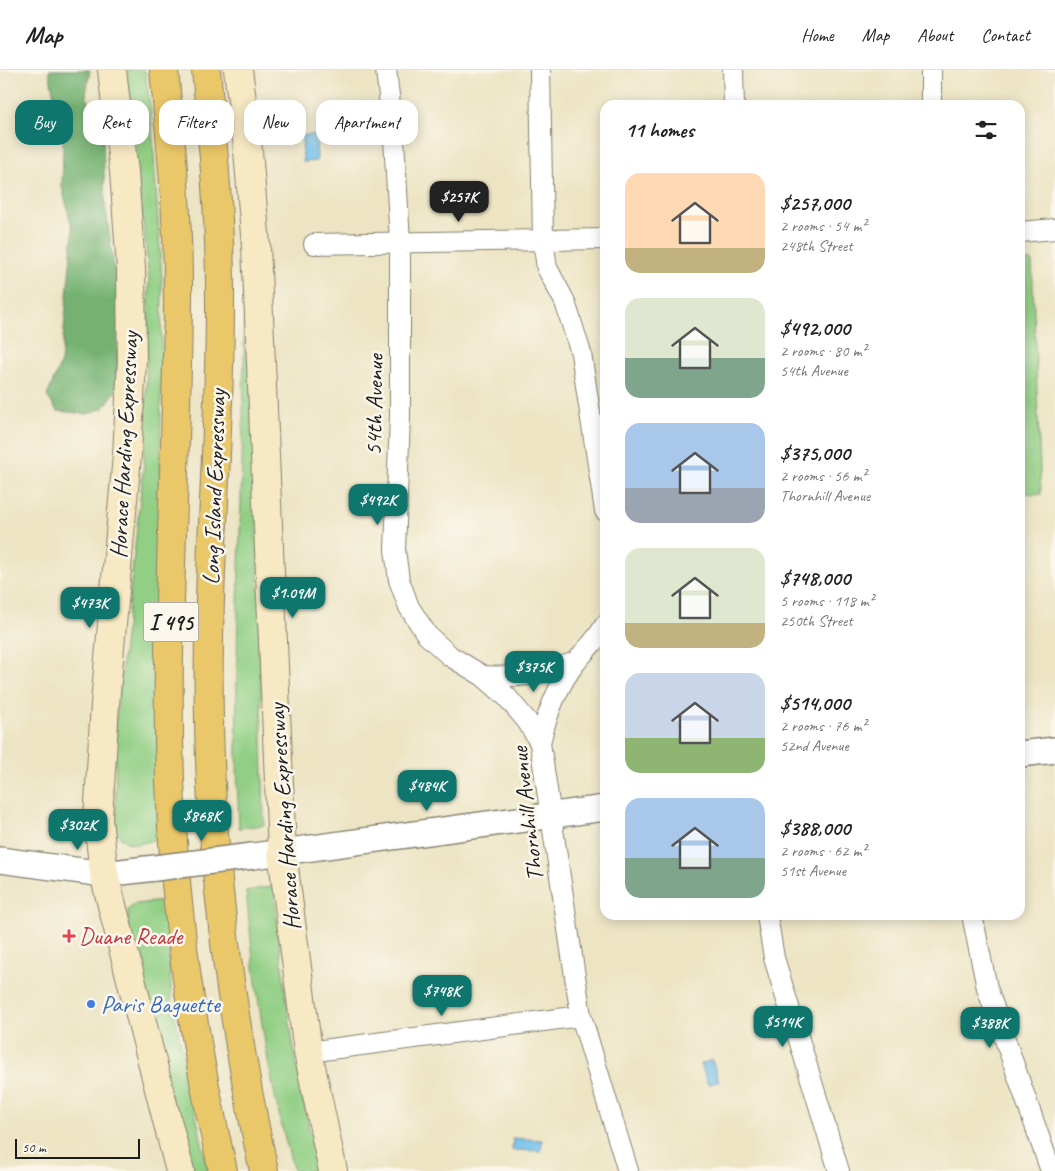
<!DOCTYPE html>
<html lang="en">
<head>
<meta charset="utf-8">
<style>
  :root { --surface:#fff; --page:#f6f6f6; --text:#222; --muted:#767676; --line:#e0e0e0; --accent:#0f766e }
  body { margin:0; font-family:Caveat,sans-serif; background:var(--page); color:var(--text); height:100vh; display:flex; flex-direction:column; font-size:19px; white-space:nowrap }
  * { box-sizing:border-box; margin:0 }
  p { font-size:16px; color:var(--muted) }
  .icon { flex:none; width:28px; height:28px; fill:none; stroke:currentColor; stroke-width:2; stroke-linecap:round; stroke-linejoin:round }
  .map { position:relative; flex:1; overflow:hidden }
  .side { position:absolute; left:600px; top:30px; width:425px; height:820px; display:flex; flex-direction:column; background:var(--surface); border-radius:15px; box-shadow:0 2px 12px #0003 }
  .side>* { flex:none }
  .guide { position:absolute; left:15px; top:30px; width:475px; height:45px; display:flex; gap:10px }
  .scale { position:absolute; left:15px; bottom:12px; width:125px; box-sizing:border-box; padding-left:5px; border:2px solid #1c1c1c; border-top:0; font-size:14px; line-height:18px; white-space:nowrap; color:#1c1c1c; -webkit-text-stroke:4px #fbf7ec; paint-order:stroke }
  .price { position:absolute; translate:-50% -42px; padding:0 11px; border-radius:10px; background:var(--accent); color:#fff; font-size:16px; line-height:32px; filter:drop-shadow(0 1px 2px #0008) }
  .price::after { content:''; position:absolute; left:50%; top:30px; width:15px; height:11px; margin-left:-8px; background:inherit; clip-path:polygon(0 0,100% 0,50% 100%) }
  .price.active { background:#222; color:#fff }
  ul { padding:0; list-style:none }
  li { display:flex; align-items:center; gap:15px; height:125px; padding:0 25px }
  li span { display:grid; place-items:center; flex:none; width:140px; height:100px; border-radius:15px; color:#555 }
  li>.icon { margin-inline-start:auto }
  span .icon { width:60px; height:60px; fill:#fffc; stroke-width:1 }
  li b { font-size:21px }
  h2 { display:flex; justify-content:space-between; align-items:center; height:60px; padding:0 25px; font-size:21px }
  .chip { padding:0 18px; border-radius:15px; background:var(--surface); box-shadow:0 2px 12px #0003; font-size:18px; line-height:45px }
  .chip.active { background:var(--accent); color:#fff }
  header { display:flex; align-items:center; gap:30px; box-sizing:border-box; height:70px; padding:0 25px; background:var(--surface); border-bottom:1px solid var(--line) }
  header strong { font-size:24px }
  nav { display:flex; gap:28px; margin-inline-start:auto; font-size:18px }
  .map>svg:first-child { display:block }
  .green { fill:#92cf85; stroke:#577650 }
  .forest { fill:#75b272; stroke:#486747 }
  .water { fill:#6ebee9; stroke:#456d82 }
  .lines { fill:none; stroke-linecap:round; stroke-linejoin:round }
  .minor-casing { stroke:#848070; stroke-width:22 }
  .tertiary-casing { stroke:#848070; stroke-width:28 }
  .secondary-casing { stroke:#848070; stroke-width:30 }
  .motorway-casing { stroke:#848070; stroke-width:30 }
  .minor { stroke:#fff; stroke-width:20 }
  .tertiary { stroke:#fff; stroke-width:25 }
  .secondary { stroke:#f7e9c3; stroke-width:28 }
  .motorway { stroke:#eac769; stroke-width:28 }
  .tertiary-bridge-casing { stroke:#848070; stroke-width:28; stroke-linecap:butt }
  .tertiary-bridge { stroke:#fff; stroke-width:25 }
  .health-dot { fill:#e0444e; stroke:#fbf7ec; stroke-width:2 }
  .shop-dot { fill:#3f7fe0; stroke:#fbf7ec; stroke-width:2 }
  .labels { text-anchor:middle; stroke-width:5; stroke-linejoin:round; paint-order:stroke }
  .shield { fill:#fbf7ec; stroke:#5f5e5a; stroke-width:1 }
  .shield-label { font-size:22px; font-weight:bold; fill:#1c1c1c }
  .street-label { font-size:24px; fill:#1c1c1c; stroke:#fbf7ec }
  .health-label { font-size:24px; fill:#be3a42; stroke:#fbf7ec; text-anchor:start }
  .shop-label { font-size:24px; fill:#366cbe; stroke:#fbf7ec; text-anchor:start }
</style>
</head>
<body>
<header>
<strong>Map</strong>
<nav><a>Home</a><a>Map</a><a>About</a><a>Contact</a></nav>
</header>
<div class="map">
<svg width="1055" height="1101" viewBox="0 0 1055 1101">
  <rect width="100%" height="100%" fill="#fbf7ec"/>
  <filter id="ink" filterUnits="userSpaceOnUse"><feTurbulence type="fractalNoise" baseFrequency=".02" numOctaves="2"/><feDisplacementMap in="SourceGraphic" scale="10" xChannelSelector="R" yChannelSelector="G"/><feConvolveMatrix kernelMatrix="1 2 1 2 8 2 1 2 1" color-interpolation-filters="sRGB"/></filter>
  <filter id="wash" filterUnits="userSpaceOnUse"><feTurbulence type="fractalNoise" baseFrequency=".0096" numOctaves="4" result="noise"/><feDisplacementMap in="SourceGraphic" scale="20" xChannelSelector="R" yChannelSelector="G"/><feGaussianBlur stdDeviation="1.12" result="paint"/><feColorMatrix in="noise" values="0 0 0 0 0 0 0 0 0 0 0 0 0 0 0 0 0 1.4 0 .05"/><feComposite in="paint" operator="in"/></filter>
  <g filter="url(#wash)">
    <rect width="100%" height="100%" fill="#ece4c3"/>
    <!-- green -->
    <path class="green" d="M 127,0 L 145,0 L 151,41 L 162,209 L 157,769 C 138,774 130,779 116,763 L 115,658 L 144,394 L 149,209 Z
      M 241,128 L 255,347 L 264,755 L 239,758 C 232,599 243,439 244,279 C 244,229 242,179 241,128 Z
      M 1020,191 L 1032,191 L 1041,424 L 1020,423 Z
      M 274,816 C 282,912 296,1007 319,1101 L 294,1101 C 267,1010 255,915 246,821 Z
      M 165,831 L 172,932 L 208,1101 L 191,1101 L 128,864 L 128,840 L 134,834 Z"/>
    <!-- forest -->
    <path class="forest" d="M 49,0 L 90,0 L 86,25 L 103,66 L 105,132 L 118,227 L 117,320 L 103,338 L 88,344 L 57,341 L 47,326 L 61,292 L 73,161 L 62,117 L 63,74 Z"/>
    <!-- water -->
    <path class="water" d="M 302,65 L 316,65 L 317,91 L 303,92 Z
      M 712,990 L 719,1011 L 708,1015 L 701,994 Z
      M 513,1068 L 542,1070 L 541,1081 L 512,1080 Z"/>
  </g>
  <g filter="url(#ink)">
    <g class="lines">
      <!-- minor casing -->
      <g class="minor-casing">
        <path id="minor" d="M 386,0 L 394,69 L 400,172 L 400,346 L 395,480 L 399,510 L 409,537 L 427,565 L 450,586 L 483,606 L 506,626 L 527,651 L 540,673
          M 540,0 L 543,170 L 547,198 L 565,232 L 581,283 L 605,441
          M 733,0 L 734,35
          M 931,0 L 931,35
          M 1020,162 L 1055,159
          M 314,174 L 605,169
          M 605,555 C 598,569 586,579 576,592 C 557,616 547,643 540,673 L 581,946 L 628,1101
          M 483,606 C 517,608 545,605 577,591
          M 767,845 L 774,888 L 839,1101
          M 972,845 L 987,918 L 1051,1101
          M 308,982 L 581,946"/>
      </g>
      <!-- tertiary casing -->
      <g class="tertiary-casing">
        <path id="tertiary" d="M 1020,684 L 1055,680
          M 253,786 L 605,738
          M 0,790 L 104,804 L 155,798"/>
      </g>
      <!-- secondary casing -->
      <g class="secondary-casing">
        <path id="secondary" d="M 112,0 L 124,102 L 131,198 L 132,290 L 127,385 L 105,634 L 98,749 L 104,804 L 180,1101
          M 238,0 L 247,69 L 256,176 L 282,782 L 308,982 L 333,1101"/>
      </g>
      <!-- motorway casing -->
      <g class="motorway-casing">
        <path id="motorway" d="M 164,0 C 171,72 178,144 178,216 C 178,401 161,587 173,772 C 180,883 198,993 223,1101
          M 206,0 C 213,74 220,147 220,222 C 221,364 206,507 209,650 C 211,802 232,952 264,1101"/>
      </g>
      <!-- minor -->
      <use href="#minor" class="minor"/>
      <!-- tertiary -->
      <use href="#tertiary" class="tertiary"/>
      <!-- secondary -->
      <use href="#secondary" class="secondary"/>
      <!-- motorway -->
      <use href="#motorway" class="motorway"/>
      <!-- tertiary-bridge casing -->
      <g class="tertiary-bridge-casing">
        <path id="tertiary-bridge" d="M 155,798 L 253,786"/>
      </g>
      <!-- tertiary-bridge -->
      <use href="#tertiary-bridge" class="tertiary-bridge"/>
    </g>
  </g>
  <!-- markers -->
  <path class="health-dot" d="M66.5 858.5h5v5h5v5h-5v5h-5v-5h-5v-5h5z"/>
  <circle class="shop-dot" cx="91" cy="934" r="5"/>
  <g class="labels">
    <!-- shield labels -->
    <rect class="shield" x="143.5" y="532.5" width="55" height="39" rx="4"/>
    <g class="shield-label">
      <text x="171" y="560">I 495</text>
    </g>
    <!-- street labels -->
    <g class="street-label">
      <text transform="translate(374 335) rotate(-89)" y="8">54th Avenue</text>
      <text transform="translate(124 375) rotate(-87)" y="8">Horace Harding Expressway</text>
      <text transform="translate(214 417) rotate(-88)" y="8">Long Island Expressway</text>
      <text transform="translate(527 744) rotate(-97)" y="8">Thornhill Avenue</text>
      <text transform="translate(284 747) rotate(-94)" y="8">Horace Harding Expressway</text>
    </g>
    <!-- health labels -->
    <g class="health-label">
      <text x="79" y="874">Duane Reade</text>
    </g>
    <!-- shop labels -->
    <g class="shop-label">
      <text x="101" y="942">Paris Baguette</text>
    </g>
  </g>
</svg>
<div class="scale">50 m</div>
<b class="price active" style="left:459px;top:153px">$257K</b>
<b class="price" style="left:378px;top:456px">$492K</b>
<b class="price" style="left:293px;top:549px">$1.09M</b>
<b class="price" style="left:90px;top:559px">$473K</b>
<b class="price" style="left:534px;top:623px">$375K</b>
<b class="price" style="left:427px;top:742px">$484K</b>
<b class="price" style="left:202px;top:772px">$868K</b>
<b class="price" style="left:78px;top:781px">$302K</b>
<b class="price" style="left:442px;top:947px">$748K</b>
<b class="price" style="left:783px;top:978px">$514K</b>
<b class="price" style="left:990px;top:979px">$388K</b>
<div class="guide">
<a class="chip active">Buy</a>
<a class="chip">Rent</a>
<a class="chip">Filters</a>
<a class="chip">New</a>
<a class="chip">Apartment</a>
</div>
<section class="side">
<h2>11 homes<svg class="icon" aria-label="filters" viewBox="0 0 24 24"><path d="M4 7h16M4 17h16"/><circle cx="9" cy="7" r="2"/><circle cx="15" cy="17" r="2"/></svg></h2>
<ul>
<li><span style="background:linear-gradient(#ffd9b3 75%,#c2b280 0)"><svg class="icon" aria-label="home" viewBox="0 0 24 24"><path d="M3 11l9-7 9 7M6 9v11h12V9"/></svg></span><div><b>$257,000</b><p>2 rooms · 54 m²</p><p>248th Street</p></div></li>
<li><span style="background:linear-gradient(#dfe7d0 60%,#7fa58c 0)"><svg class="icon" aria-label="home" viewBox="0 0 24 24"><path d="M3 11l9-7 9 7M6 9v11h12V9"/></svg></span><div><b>$492,000</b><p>2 rooms · 80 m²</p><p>54th Avenue</p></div></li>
<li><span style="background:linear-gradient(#a9c7e8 65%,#9aa5b1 0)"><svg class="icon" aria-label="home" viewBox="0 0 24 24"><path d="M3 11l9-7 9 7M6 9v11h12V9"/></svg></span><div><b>$375,000</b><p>2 rooms · 56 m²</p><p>Thornhill Avenue</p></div></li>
<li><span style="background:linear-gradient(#dfe7d0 75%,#c2b280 0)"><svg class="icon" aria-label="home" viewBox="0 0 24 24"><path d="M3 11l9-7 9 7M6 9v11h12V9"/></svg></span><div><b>$748,000</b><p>5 rooms · 118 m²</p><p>250th Street</p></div></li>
<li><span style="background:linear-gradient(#c9d6e8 65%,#8fb573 0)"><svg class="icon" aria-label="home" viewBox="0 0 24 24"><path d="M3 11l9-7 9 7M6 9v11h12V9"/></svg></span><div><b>$514,000</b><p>2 rooms · 76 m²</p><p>52nd Avenue</p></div></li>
<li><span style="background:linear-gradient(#a9c7e8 60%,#7fa58c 0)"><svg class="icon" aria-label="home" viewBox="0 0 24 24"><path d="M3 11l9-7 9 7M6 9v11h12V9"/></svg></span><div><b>$388,000</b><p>2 rooms · 62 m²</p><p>51st Avenue</p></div></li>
</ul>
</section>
</div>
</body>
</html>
